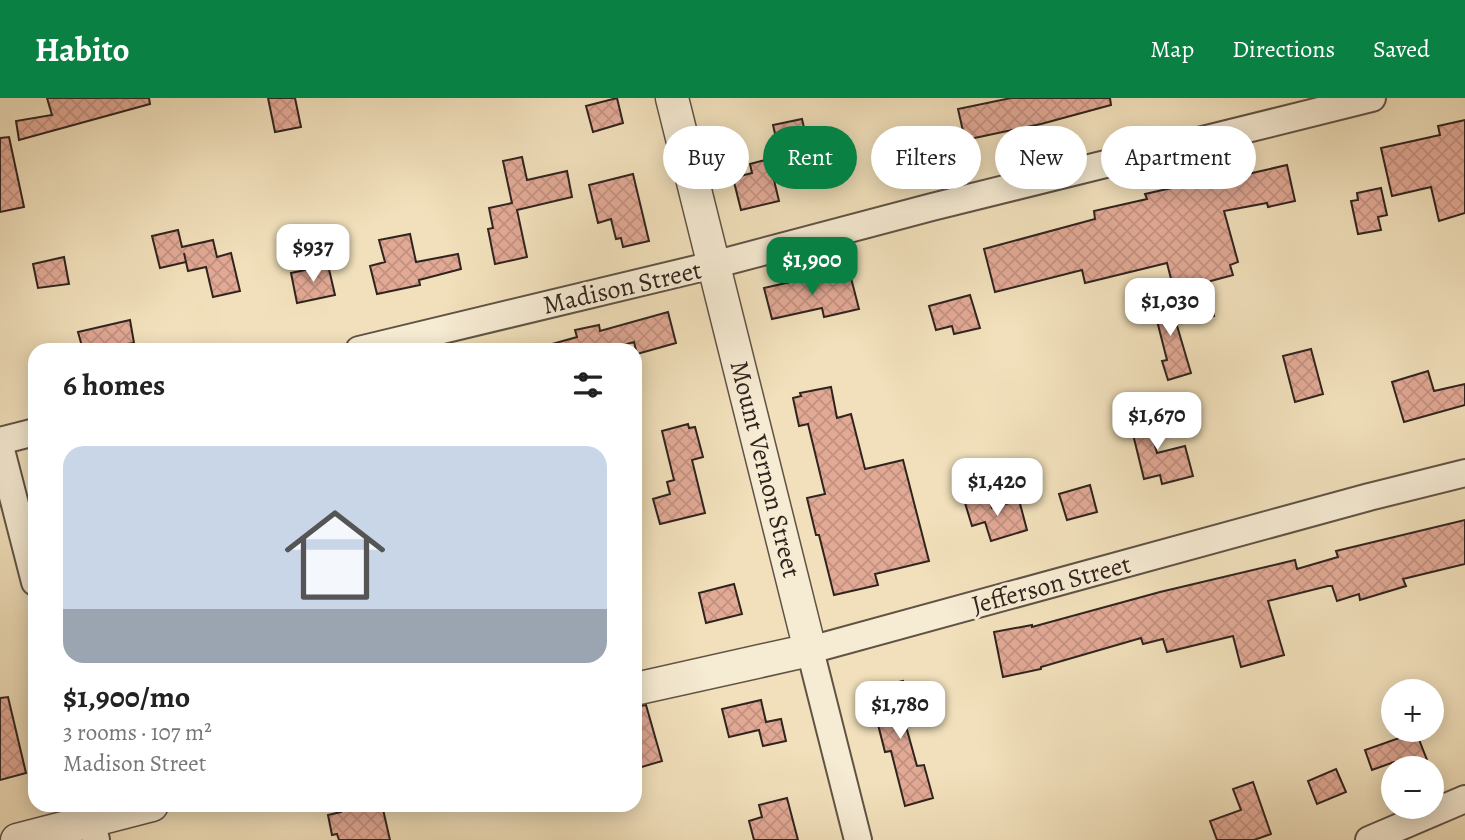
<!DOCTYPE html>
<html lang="en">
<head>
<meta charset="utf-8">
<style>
  :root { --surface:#fff; --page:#f2f2f2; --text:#222; --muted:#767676; --line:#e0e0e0; --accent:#0b8043 }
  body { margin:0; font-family:Alegreya,serif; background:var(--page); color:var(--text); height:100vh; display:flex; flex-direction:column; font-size:26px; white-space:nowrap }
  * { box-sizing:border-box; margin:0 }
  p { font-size:23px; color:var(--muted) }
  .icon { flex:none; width:38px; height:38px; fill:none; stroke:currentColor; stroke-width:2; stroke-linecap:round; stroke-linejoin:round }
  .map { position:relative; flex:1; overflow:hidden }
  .panel { position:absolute; left:28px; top:245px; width:614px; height:469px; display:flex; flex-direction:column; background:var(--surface); border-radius:21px; box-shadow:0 4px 18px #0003 }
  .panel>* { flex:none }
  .guide { position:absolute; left:663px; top:28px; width:665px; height:63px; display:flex; gap:14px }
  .tools { position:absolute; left:1381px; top:581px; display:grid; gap:14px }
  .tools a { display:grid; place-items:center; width:63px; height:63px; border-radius:50%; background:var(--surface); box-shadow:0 4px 18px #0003; font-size:35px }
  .price { position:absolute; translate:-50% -60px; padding:0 16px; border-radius:14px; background:#fff; color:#222; font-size:23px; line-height:46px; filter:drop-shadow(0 2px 4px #0008) }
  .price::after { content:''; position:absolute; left:50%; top:42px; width:21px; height:16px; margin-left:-10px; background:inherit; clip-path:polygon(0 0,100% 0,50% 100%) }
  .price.active { background:var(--accent); color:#fff }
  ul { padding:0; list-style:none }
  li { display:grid; align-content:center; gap:14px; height:371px; padding:0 35px }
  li+li { border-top:2px solid var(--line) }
  li span { display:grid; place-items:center; height:217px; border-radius:21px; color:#555 }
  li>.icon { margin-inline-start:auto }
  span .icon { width:126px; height:126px; fill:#fffc; stroke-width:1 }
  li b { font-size:30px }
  h2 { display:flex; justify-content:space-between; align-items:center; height:84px; padding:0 35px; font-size:30px }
  .tag { padding:0 24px; border-radius:32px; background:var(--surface); box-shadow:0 4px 18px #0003; font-size:24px; line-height:63px }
  .tag.active { background:var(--accent); color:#fff }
  header { display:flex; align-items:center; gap:42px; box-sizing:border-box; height:98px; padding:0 35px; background:var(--accent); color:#fff }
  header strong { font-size:33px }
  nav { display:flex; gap:38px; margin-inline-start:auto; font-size:24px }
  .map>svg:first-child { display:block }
  .building { fill:url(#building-cross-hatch); stroke:#30241f; stroke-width:2 }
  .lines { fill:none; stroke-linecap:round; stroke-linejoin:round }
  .minor-casing { stroke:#605346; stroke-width:30 }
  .tertiary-casing { stroke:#605346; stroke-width:35 }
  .minor { stroke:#f6ebd3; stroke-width:26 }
  .tertiary { stroke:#f6ebd3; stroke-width:32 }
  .labels { text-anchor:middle; stroke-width:6; stroke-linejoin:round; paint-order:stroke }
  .street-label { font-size:26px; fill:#30241f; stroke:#f6ebd3 }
</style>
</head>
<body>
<header>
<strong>Habito</strong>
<nav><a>Map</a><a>Directions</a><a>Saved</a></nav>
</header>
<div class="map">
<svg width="1465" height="742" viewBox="0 0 1465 742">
  <defs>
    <pattern id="building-cross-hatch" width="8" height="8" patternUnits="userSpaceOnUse" patternTransform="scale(1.75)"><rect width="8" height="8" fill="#e2a995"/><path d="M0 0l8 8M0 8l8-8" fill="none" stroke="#c29180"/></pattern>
  </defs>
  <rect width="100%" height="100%" fill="#f1e0bb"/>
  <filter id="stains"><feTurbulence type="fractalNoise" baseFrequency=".00286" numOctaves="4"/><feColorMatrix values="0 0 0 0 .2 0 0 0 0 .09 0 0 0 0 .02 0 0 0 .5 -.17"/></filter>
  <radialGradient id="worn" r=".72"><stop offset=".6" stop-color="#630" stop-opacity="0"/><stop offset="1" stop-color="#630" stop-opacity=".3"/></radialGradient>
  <!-- building -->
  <path class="building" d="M 47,0 L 149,0 L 150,6 L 19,42 L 16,23 L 52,17 Z
    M 268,0 L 295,0 L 301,29 L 275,34 Z
    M 617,0 L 623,25 L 593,34 L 586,8 Z
    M 1011,0 L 1110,0 L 1111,7 L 1041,26 L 965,42 L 958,11 Z
    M 802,21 L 808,47 L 779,53 L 773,27 Z
    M 1465,22 L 1465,115 L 1439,123 L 1431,89 L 1392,98 L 1381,50 L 1440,37 L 1438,28 Z
    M 9,39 L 24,109 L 0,114 L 0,40 Z
    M 522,59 L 527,82 L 567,73 L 572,99 L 517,112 L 527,159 L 495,166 L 488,131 L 493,130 L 489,110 L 512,105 L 503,63 Z
    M 769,61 L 779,103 L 741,112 L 733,80 L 752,75 L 750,66 Z
    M 1287,67 L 1295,103 L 1268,109 L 1267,105 L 1224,113 L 1238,164 L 1230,167 L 1233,177 L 1207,184 L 1214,218 L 1182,225 L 1167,165 L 1085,185 L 1082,172 L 995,194 L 984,151 L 1095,121 L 1094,113 L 1147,101 L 1145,96 L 1229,77 L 1230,80 Z
    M 633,76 L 649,143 L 623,149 L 621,140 L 616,141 L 611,121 L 598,125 L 589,87 Z
    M 1381,90 L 1387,117 L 1378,119 L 1381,132 L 1358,136 L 1351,103 L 1358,102 L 1357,95 Z
    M 178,132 L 182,149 L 213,142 L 217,159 L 231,155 L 240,193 L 213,199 L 206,169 L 188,173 L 184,155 L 186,164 L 160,170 L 152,138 Z
    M 410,136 L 416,164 L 458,156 L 461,171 L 419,182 L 420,187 L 377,196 L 370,168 L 385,164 L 379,142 Z
    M 64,159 L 69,186 L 38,190 L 33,166 Z
    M 328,167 L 335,197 L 297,205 L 291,175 Z
    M 850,176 L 859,211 L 824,219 L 822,210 L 772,221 L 764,190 L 821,177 L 822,182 Z
    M 1167,194 L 1191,275 L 1168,282 L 1162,263 L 1167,262 L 1151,199 Z
    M 970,197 L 980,230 L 954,236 L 952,228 L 936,232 L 929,208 Z
    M 668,214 L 676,245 L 637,256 L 634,244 L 605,252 L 552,252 L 552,246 L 577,239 L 575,232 L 599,227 L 600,233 Z
    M 130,222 L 134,245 L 83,252 L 78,234 Z
    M 1311,251 L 1323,296 L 1295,304 L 1283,258 Z
    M 1428,273 L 1434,293 L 1465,286 L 1465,307 L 1404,324 L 1392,284 Z
    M 831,289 L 837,320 L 851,316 L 865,371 L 903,362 L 929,463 L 875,476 L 878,487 L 834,497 L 819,437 L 816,437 L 807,400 L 825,396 L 808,326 L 799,328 L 793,300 L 801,298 L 800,295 Z
    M 1144,308 L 1157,355 L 1185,348 L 1193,378 L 1162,386 L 1160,377 L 1144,381 L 1127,312 Z
    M 688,326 L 689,330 L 695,329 L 703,359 L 692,362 L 705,415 L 660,426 L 653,401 L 670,396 L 667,384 L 674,382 L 662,333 Z
    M 1090,387 L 1097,414 L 1067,422 L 1059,396 Z
    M 988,398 L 992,410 L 1019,402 L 1027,432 L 991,443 L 985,424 L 972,428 L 965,405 Z
    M 1465,422 L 1465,466 L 1403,481 L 1406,488 L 1360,502 L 1359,496 L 1337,503 L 1332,488 L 1328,488 L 1268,503 L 1284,557 L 1241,569 L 1233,538 L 1167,554 L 1163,541 L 1143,546 L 1141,540 L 1041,569 L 1041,571 L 1003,579 L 994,534 L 1032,527 L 1032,529 L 1160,494 L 1295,462 L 1297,471 L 1338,459 L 1336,453 Z
    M 734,486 L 742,516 L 706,525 L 699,495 Z
    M 903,583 L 911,620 L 904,621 L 917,668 L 924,667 L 933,700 L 905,708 L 891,653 L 885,654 L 869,591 Z
    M 8,599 L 26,675 L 0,682 L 0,600 Z
    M 761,602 L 766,624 L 781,621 L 786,643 L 763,648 L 759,632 L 729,639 L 722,611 Z
    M 646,607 L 662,663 L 635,671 L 635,609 Z
    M 1416,634 L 1427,662 L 1405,670 L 1396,670 L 1394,664 L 1372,672 L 1365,652 Z
    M 1336,671 L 1346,694 L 1317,706 L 1308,683 Z
    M 1253,684 L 1271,736 L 1254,742 L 1217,742 L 1210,723 L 1241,712 L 1233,691 Z
    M 787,700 L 798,742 L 754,742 L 749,723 L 762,719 L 759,707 Z
    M 356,707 L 382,707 L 390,742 L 339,742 L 337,736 L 332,737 L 328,717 L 341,714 L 340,711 Z"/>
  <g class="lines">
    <!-- minor casing -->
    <g class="minor-casing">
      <path id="minor" d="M 359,252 L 713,167 L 932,109 L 1372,0
        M 0,343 L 35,334
        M 0,348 L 35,484
        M 87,707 L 96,742
        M 858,742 L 810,552 L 1369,399 L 1465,375
        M 1369,742 L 1465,701"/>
    </g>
    <!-- tertiary casing -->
    <g class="tertiary-casing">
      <path id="tertiary" d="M 635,591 L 810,552 L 672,0
        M 17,742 L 152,707"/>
    </g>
    <!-- minor -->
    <use href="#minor" class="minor"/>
    <!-- tertiary -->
    <use href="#tertiary" class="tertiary"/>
  </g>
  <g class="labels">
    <!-- street labels -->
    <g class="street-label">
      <text transform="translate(622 189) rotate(-13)" y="9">Madison Street</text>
      <text transform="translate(766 371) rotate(76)" y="9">Mount Vernon Street</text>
      <text transform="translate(1051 486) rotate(-15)" y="9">Jefferson Street</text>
    </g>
  </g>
  <rect width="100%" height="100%" filter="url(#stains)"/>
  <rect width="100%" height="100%" fill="url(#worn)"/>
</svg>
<div class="tools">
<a>+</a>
<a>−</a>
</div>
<b class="price" style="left:313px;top:186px">$937</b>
<b class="price active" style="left:812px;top:199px">$1,900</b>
<b class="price" style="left:1170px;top:240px">$1,030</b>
<b class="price" style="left:1157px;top:354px">$1,670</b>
<b class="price" style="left:997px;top:420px">$1,420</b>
<b class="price" style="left:900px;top:643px">$1,780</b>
<div class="guide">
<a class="tag">Buy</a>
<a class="tag active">Rent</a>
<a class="tag">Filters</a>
<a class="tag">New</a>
<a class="tag">Apartment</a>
</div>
<section class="panel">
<h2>6 homes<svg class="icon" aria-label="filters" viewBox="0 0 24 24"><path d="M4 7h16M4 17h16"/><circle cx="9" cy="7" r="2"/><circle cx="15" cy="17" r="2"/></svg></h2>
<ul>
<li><span style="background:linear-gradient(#c9d6e8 75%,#9aa5b1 0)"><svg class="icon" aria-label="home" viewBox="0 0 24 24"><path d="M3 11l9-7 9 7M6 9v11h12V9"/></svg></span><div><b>$1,900/mo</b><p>3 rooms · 107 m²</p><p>Madison Street</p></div></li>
</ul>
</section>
</div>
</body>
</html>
